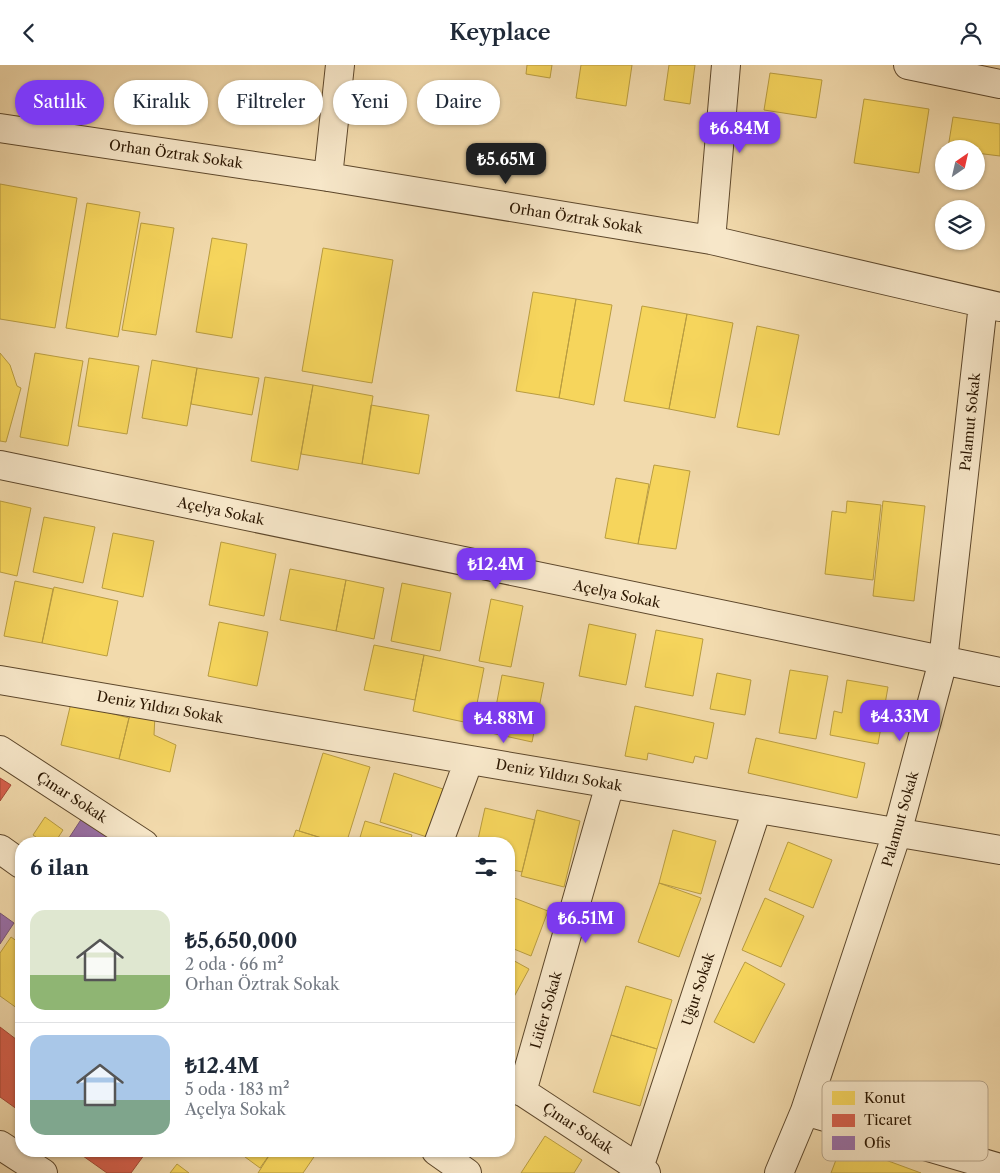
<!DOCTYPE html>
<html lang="tr">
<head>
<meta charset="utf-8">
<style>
  :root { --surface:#fff; --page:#f2f2f3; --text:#1f2937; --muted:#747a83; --line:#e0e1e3; --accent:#7c3aed }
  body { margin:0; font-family:"Libre Caslon Text",serif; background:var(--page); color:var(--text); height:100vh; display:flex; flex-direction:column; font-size:19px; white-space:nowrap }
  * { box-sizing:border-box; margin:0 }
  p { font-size:16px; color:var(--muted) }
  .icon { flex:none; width:28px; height:28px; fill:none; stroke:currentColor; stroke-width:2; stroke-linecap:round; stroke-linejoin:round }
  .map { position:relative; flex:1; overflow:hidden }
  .side { position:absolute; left:15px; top:772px; width:500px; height:320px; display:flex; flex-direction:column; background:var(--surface); border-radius:20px; box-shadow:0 1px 4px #0004 }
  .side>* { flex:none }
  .hud { position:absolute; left:15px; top:15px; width:500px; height:45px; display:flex; gap:10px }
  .needle { width:32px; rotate:34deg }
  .fabs { position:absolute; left:935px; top:75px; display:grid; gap:10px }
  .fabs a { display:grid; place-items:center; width:50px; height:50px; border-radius:50%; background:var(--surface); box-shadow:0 1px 4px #0004; font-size:25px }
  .price { position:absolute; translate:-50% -42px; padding:0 11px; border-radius:10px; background:var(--accent); color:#fff; font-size:16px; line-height:32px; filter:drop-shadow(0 1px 2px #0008) }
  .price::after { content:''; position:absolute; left:50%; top:30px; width:15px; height:11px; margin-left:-8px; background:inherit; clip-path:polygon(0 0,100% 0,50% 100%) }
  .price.active { background:#222; color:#fff }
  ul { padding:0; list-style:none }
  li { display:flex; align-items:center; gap:15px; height:125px; padding:0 15px }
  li+li { border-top:1px solid var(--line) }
  li span { display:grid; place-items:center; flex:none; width:140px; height:100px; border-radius:15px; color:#555 }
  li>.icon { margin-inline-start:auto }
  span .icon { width:60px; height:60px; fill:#fffc; stroke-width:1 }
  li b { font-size:21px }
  h2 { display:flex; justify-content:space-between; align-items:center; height:60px; padding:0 15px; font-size:21px }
  .pill { padding:0 18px; border-radius:22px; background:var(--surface); box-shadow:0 1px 4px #0004; font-size:18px; line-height:45px }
  .pill.active { background:var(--accent); color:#fff }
  header { display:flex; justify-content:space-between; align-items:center; height:65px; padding:0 15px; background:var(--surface); font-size:22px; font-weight:600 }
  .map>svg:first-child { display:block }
  .homes { fill:#f6d55c; stroke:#b99c40 }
  .shops { fill:#d6604d; stroke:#a34a36 }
  .offices { fill:#9970ab; stroke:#785578 }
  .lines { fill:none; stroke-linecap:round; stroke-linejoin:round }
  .minor-casing { stroke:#5d472b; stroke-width:30 }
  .minor { stroke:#f7e7c9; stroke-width:28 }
  .labels { text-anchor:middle; stroke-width:5; stroke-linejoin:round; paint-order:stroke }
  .street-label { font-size:14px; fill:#2b1600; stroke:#f7e7c9 }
  .key { fill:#f7e7c9; stroke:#baa88d; stroke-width:1 }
  .key-label { font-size:14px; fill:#2b1600 }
</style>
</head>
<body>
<header><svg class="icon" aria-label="back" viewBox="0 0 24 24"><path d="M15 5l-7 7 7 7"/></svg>Keyplace<svg class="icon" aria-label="person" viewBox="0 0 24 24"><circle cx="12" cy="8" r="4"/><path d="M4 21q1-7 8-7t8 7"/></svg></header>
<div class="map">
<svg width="1000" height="1108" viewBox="0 0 1000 1108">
  <rect width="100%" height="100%" fill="#f2daac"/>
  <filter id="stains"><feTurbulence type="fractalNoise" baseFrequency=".004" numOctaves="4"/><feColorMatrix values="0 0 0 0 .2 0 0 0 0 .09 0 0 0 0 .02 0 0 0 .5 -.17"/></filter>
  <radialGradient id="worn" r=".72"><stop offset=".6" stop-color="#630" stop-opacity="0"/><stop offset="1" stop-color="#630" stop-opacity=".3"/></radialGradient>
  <!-- homes -->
  <path class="homes" d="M 527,0 L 552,0 L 550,13 L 526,9 Z
    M 581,0 L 632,0 L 626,41 L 576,33 Z
    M 669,0 L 695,0 L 690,39 L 664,35 Z
    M 770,8 L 822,15 L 816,53 L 764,45 Z
    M 864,34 L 929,44 L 919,108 L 854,98 Z
    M 953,52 L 1000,59 L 1000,91 L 976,88 L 976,84 L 948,83 Z
    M 0,119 L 77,133 L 55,263 L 0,254 Z
    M 87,138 L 140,147 L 118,272 L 66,263 Z
    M 141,158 L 174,163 L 156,270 L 122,265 Z
    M 212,173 L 247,179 L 232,273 L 196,267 Z
    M 323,183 L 393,195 L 372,318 L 302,306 Z
    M 533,227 L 576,234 L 559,333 L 516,326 Z
    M 576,234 L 612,240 L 594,340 L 559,333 Z
    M 642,241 L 687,249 L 669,344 L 624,336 Z
    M 687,249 L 733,258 L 715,353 L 669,344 Z
    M 757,261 L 799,270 L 779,370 L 737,362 Z
    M 0,288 L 10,300 L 17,321 L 21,323 L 6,377 L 0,376 Z
    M 35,288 L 83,296 L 68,381 L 20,372 Z
    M 89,293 L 139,301 L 127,369 L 78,361 Z
    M 152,295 L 197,303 L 187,361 L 142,353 Z
    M 197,303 L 259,313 L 252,350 L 191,339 Z
    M 265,312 L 313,320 L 298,405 L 251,396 Z
    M 313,320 L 373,331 L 362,399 L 301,389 Z
    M 371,340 L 429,350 L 419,409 L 362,399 Z
    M 654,400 L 690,406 L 676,484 L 638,479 Z
    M 616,413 L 649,419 L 638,479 L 605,473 Z
    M 0,436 L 31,443 L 17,511 L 0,507 Z
    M 847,436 L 881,440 L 873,515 L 825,509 L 832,446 L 846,448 Z
    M 883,436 L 925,441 L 914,536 L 873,531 Z
    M 44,452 L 95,462 L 83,518 L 33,507 Z
    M 113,468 L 154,476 L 143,532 L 102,523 Z
    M 221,477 L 276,489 L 264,551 L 209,540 Z
    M 290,504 L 346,515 L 336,566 L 280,555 Z
    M 346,515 L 384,523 L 374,574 L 336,566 Z
    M 15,516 L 53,524 L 42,578 L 4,571 Z
    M 402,518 L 451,528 L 440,586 L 391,576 Z
    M 54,522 L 118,536 L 107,591 L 42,578 Z
    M 491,534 L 523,541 L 511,602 L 479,596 Z
    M 219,557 L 268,567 L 257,621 L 208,611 Z
    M 589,559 L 636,569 L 626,620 L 579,611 Z
    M 656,565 L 703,574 L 693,631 L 645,622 Z
    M 374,580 L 424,590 L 415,635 L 364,625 Z
    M 424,590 L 484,603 L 473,659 L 413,646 Z
    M 790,605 L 828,611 L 816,674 L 779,668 Z
    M 717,608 L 751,615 L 745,650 L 710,644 Z
    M 502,610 L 544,618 L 532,677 L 491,668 Z
    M 847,615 L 888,622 L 878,679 L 830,670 L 834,646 L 842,648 Z
    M 71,638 L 129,653 L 119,694 L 61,680 Z
    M 635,641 L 714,658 L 707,694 L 695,691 L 693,698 L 648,688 L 647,695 L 625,691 Z
    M 138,644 L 155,650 L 154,670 L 176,680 L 170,707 L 119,694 L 129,653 Z
    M 756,673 L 865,698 L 857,733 L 748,708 Z
    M 323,688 L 370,702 L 346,779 L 341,779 L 299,766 Z
    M 394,708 L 443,724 L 427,772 L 380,757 Z
    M 485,743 L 535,755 L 522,807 L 509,804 L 509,779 L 477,779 Z
    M 537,745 L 580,756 L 564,822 L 521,811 Z
    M 45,752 L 63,765 L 54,779 L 46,779 L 33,770 Z
    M 365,756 L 412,770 L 409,779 L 358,779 Z
    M 296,765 L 341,779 L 291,779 Z
    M 673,765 L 716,776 L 701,829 L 659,818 Z
    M 788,777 L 832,795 L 813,843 L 769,825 Z
    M 509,813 L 514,815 L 509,830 Z
    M 659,818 L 701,833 L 679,892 L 638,877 Z
    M 509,831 L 548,846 L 531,891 L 509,882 Z
    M 765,833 L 804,851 L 781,902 L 742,885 Z
    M 11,872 L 21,879 L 21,946 L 0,931 L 0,888 Z
    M 509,893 L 529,904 L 509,941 Z
    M 745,897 L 785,919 L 754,978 L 714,957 Z
    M 626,921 L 672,935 L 657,984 L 611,970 Z
    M 611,970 L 657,984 L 640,1041 L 593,1027 Z
    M 545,1071 L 582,1095 L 574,1108 L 521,1108 Z
    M 842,1079 L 921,1108 L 831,1108 Z
    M 237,1086 L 272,1086 L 260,1103 Z
    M 272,1086 L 318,1086 L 303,1108 L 258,1108 Z
    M 177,1099 L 189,1108 L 170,1108 Z"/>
  <!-- shops -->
  <path class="shops" d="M 0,713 L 11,720 L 0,736 Z
    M 0,962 L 21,978 L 21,1047 L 0,1032 Z
    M 76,1086 L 147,1086 L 131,1108 L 107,1108 Z"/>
  <!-- offices -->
  <path class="offices" d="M 82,753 L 121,779 L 65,779 Z
    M 0,848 L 14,858 L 0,879 Z"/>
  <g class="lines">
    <!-- minor casing -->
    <g class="minor-casing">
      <path id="minor" d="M 908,0 L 1000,19
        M 0,63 L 328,112 L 711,175 L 1000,242
        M 328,112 L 340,0
        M 711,175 L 726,0
        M 0,400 L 1000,607
        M 0,615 L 1000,785
        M 0,685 L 144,779
        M 438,779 L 469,695
        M 0,784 L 21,799
        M 509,1018 L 646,1108
        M 522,1027 L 610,719
        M 805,1046 L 1000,1103
        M 0,1080 L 43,1108
        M 436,1086 L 467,1108
        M 639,1103 L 757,744
        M 779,1108 L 805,1046 L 897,768 L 943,596 L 983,239"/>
    </g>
    <!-- minor -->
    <use href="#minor" class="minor"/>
  </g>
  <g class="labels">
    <!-- street labels -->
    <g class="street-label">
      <text transform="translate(176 89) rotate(8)" y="5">Orhan Öztrak Sokak</text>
      <text transform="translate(576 153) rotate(9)" y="5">Orhan Öztrak Sokak</text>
      <text transform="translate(970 357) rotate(-84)" y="5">Palamut Sokak</text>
      <text transform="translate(221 446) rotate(12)" y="5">Açelya Sokak</text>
      <text transform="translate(617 529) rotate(12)" y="5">Açelya Sokak</text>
      <text transform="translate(160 642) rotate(10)" y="5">Deniz Yıldızı Sokak</text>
      <text transform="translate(559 710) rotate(10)" y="5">Deniz Yıldızı Sokak</text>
      <text transform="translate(72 732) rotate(33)" y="5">Çınar Sokak</text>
      <text transform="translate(900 754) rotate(-74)" y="5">Palamut Sokak</text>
      <text transform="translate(698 924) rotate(-72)" y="5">Uğur Sokak</text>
      <text transform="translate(546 945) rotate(-74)" y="5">Lüfer Sokak</text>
      <text transform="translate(578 1063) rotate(33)" y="5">Çınar Sokak</text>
    </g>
  </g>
  <!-- legend -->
  <rect x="822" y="1016" width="166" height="80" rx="8" class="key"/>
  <rect x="832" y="1026" width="23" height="14" fill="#f6d55c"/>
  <rect x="832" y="1049" width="23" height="13" fill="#d6604d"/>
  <rect x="832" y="1071" width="23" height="14" fill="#9970ab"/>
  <g class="key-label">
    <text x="864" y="1038">Konut</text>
    <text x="864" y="1060">Ticaret</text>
    <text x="864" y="1083">Ofis</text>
  </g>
  <rect width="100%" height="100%" filter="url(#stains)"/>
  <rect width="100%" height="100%" fill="url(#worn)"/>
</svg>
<div class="fabs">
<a><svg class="needle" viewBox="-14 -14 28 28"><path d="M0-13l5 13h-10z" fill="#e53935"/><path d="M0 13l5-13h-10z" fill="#747a83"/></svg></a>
<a><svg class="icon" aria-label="layers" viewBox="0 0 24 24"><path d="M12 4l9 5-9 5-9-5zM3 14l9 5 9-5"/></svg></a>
</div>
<b class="price" style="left:740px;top:89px">₺6.84M</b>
<b class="price active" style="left:506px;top:120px">₺5.65M</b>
<b class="price" style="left:496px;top:525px">₺12.4M</b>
<b class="price" style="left:900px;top:677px">₺4.33M</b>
<b class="price" style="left:504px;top:679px">₺4.88M</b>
<b class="price" style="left:586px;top:879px">₺6.51M</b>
<div class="hud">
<a class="pill active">Satılık</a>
<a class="pill">Kiralık</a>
<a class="pill">Filtreler</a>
<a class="pill">Yeni</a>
<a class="pill">Daire</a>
</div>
<section class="side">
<h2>6 ilan<svg class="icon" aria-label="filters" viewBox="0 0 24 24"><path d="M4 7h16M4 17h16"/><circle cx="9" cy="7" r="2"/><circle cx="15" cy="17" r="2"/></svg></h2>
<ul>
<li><span style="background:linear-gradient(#dfe7d0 65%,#8fb573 0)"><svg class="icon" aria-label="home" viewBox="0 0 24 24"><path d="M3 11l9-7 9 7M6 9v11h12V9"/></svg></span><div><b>₺5,650,000</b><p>2 oda · 66 m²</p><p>Orhan Öztrak Sokak</p></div></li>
<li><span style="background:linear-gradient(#a9c7e8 65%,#7fa58c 0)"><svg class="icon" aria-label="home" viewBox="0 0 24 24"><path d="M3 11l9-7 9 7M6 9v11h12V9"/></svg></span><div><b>₺12.4M</b><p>5 oda · 183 m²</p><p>Açelya Sokak</p></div></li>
</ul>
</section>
</div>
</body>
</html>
